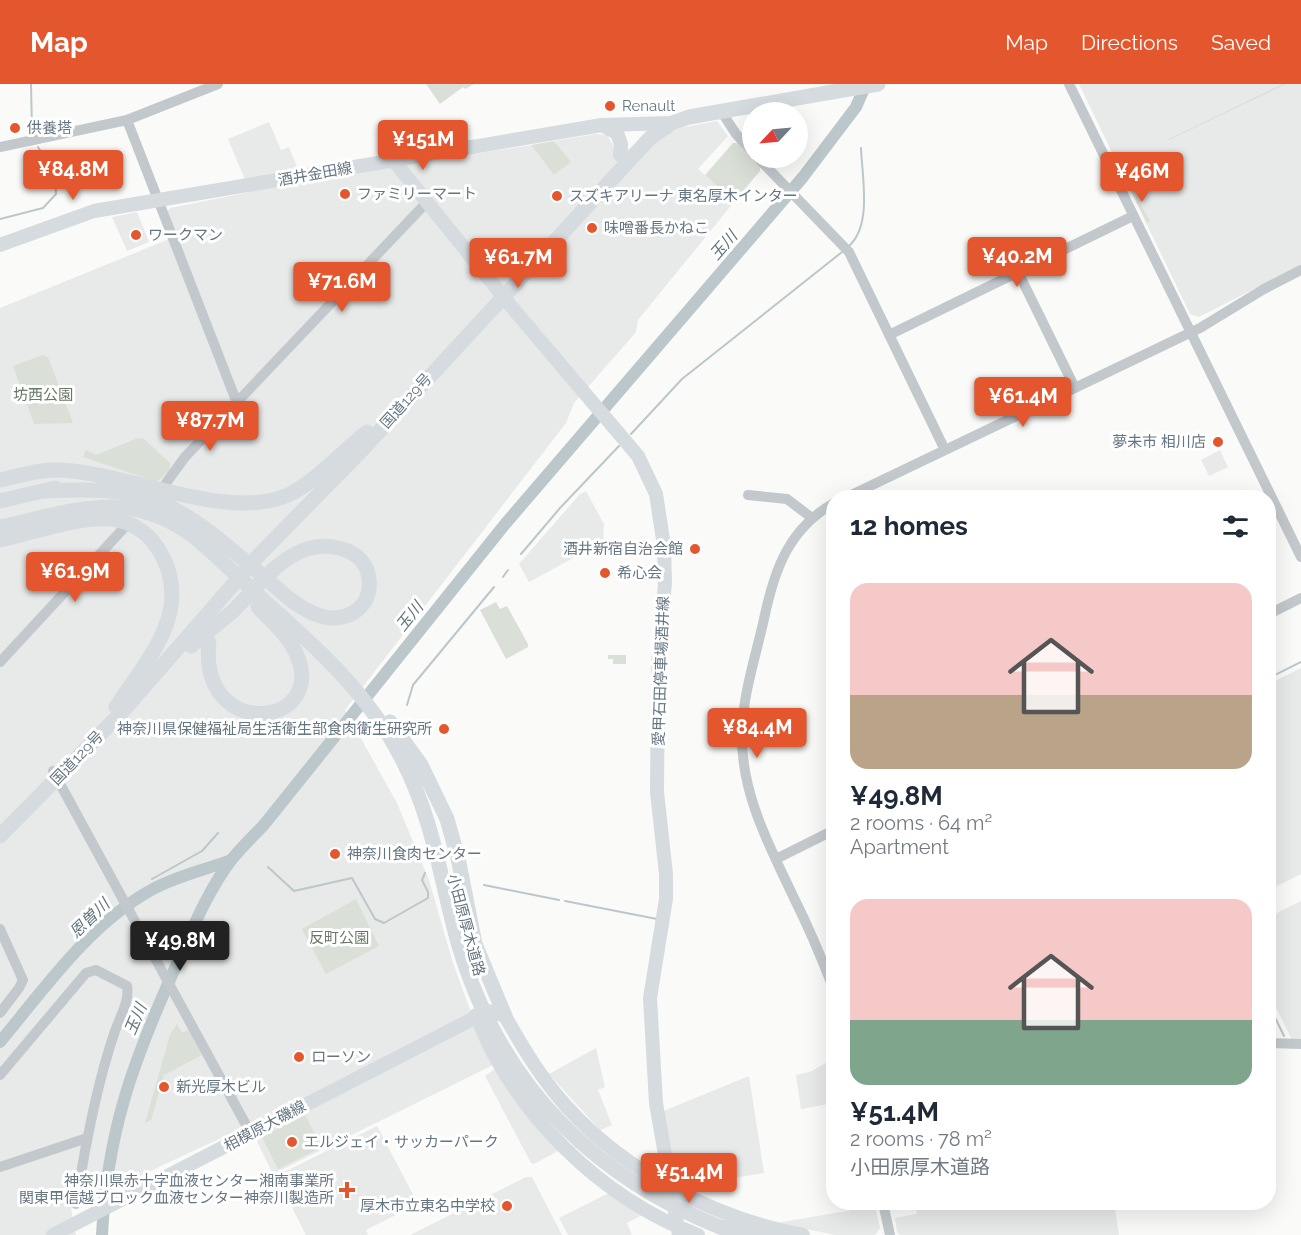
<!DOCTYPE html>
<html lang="en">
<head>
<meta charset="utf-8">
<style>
  :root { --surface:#fff; --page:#f2f2f3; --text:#1f2937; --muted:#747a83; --accent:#e4572e }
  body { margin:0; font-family:Raleway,"Noto Sans JP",sans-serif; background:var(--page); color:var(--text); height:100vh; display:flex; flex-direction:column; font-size:22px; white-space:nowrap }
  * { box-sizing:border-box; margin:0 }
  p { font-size:20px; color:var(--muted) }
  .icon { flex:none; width:33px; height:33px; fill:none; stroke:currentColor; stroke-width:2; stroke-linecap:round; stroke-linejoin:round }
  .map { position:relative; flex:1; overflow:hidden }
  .panel { position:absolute; left:826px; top:406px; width:450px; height:720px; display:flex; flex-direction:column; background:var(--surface); border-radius:24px; box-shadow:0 6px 24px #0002 }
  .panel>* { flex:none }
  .needle { width:39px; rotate:244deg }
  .fabs { position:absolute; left:742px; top:18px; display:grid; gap:12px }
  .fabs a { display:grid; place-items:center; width:66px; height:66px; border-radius:50%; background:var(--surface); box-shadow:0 6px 24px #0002; font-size:30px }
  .price { position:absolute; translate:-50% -51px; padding:0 14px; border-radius:6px; background:var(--accent); color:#fff; font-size:20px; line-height:39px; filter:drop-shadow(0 2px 3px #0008) }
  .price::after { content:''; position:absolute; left:50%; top:36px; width:18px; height:14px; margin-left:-9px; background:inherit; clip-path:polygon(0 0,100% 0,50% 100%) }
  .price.active { background:#222; color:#fff }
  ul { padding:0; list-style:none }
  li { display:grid; align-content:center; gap:12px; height:318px; padding:0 24px }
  li span { display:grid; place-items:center; height:186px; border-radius:18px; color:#555 }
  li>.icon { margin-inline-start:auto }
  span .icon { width:108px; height:108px; fill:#fffc; stroke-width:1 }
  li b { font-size:26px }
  h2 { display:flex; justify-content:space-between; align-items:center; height:72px; padding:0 24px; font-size:26px }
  header { display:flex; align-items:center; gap:36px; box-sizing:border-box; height:84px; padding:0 30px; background:var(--accent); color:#fff }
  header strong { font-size:28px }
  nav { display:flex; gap:33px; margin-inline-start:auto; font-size:21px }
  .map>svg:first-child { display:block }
  .built { fill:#e8e9e9 }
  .green { fill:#dadfd7 }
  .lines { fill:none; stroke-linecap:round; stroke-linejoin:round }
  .stream { stroke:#bbc7cb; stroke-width:2 }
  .river { stroke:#bbc7cb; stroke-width:12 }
  .minor { stroke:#c3c8cc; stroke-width:10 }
  .major { stroke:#d6dbdf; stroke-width:14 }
  .highway { stroke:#d6dbdf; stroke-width:15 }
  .poi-dot { fill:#e4572e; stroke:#fff; stroke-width:2 }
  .labels { text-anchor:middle; stroke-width:6; stroke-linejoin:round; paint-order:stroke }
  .poi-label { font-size:15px; fill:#657683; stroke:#fff; text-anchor:start }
  .street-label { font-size:15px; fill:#657683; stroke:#fff }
  .park-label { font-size:15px; fill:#687a64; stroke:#fff }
  .water-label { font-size:16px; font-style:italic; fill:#60757c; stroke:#fff }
</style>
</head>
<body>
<header>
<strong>Map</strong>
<nav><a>Map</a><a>Directions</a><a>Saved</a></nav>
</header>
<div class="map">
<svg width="1301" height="1151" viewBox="0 0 1301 1151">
  <rect width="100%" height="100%" fill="#fafaf8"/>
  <!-- built -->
  <path class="built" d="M 1079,0 L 1301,0 L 1301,181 L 1199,233 L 1190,230 Z
    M 717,37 L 728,52 L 698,85 L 734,118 L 638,236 L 636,248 L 574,319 L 566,339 L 345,626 L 397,719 L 429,796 L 453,879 L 479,950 L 495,980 L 273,1090 L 249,1041 L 71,1124 L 76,1151 L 0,1151 L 0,224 L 174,153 L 167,128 L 170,124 L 250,108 L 228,55 L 269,38 L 281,66 L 289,63 L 297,83 L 298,98 L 531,61 L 554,91 L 570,78 L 554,57 L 596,50 L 607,51 L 614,63 L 645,67 L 667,50 L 680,44 Z
    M 137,128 L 149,158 L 127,167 L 112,133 Z
    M 1220,366 L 1228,383 L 1209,392 L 1201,376 Z
    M 586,407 L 604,440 L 603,458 L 529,498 L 519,480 L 579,411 Z
    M 1301,584 L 1301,790 L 1269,806 L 1269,600 Z
    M 1301,817 L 1301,956 L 1292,956 L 1269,909 L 1269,833 Z
    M 596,964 L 605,1003 L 598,1006 L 612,1041 L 600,1046 L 549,990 Z
    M 832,975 L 834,1019 L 801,1025 L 796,991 L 812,987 Z
    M 495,985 L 528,1032 L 560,1066 L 534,1080 L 531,1079 L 485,992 Z
    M 749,992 L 764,1089 L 684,1102 L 673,1092 L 661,1028 Z
    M 377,1042 L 418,1120 L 366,1146 L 368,1151 L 306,1151 L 276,1092 Z
    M 526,1093 L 532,1093 L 562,1151 L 410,1151 Z
    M 609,1109 L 644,1130 L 627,1139 L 632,1151 L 568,1151 L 559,1134 Z
    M 931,1119 L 1114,1119 L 1119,1151 L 900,1151 L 897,1148 L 895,1134 L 917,1130 L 915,1122 Z
    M 875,1122 L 880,1144 L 875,1151 L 835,1151 L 777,1139 Z"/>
  <!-- green -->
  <path class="green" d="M 426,0 L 474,0 L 465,5 L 463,3 L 440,20 Z
    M 1283,0 L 1286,0 L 1169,56 L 1169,55 Z
    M 554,57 L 571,78 L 554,91 L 531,61 Z
    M 733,59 L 738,59 L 760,82 L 760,87 L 734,118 L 705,91 Z
    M 1126,78 L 1143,115 L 1140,119 L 1150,137 L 1147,139 L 1119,82 Z
    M 43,271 L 48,273 L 73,339 L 34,340 L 13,282 Z
    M 138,354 L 144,355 L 170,379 L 170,385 L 157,398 L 83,373 L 86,366 L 96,371 Z
    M 496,518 L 500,525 L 507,522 L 528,560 L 528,563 L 506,575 L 480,526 Z
    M 608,571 L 626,571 L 626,580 L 613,580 L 613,575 L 608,575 Z
    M 356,815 L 379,862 L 326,890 L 302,845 Z
    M 177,940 L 182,949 L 189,945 L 202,971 L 164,991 L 151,1036 L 145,1039 L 170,951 Z
    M 305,1031 L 322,1063 L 278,1085 L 262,1053 Z"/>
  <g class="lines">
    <!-- stream -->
    <path class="stream" d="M 31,0 L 32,46
      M 0,135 L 43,124 L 56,110 L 55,90 L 38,63
      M 850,161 C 872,140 862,92 861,64
      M 631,350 L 682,295 L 842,168
      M 521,470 L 560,424 L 619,362
      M 503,493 L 508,486
      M 1269,594 L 1301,578
      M 407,621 L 413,601 L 494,503
      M 268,783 L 294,807 L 352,794 L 375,835 L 384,839 L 428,814 L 428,808 L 422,796 L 425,789
      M 152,795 L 202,767 L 218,749
      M 484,801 L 559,816
      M 565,817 L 657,835
      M 1269,921 L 1284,952"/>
    <!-- river -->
    <path class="river" d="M 0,958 C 45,904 90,839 153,805 C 179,791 205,786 231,776
      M 102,1151 C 107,1051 131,983 171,893 C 189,854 205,810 232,775 C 241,764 252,753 263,742 L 506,439 L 803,93 L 856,23 L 866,0"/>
    <!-- minor -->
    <path class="minor" d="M 1069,0 L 1301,473
      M 721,27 L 736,50 L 753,68
      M 127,36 L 237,319
      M 0,63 L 127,36 L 218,0
      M 758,74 L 849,168 L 945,366
      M 1018,188 L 1075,304
      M 889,251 L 1133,132
      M 166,399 L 185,373 L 427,118
      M 748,411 L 787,415 L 812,434
      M 845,414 L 1200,244 L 1264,205 L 1301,186
      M 834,419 C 788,445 774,487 764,535 C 756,571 743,610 742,647 C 740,708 769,761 794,814 C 809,844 822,875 834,906
      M 1269,530 L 1301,514
      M 0,578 L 123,445
      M 53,687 L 251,1050
      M 776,775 L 834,746
      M 0,845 L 23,896 L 19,904 L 0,929
      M 1269,959 L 1301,960
      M 0,991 L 86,889 L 96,886 L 127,902 C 130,916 120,933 115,947 C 96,1002 85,1062 76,1120
      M 0,1083 L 87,1054
      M 883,1119 L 890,1151"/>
    <!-- major -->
    <path class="major" d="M 602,41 L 617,49 L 621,60 L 620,71
      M 394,77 L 510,221 L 638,372 L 656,410 L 664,462 L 665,499 L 658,578 L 657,708 L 666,790 L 666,815 L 650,914 L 656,1019 L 679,1151
      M 0,161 L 94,127 L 602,41 L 672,39
      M 476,931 C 513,1028 600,1114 698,1151
      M 53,1151 L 488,927 L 505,932 C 523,964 541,994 566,1022 C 625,1088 716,1135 803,1151"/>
    <!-- highway -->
    <path class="highway" d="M 0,396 C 19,392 39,385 59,386 C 125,388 227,438 288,411 C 313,400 345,365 367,348
      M 45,407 C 84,405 126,404 162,419 C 202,437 236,470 269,497 C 282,509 296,522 313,529 C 329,537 351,536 363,520 C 370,511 371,497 367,486 C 362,474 351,467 339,464 C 295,453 265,494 238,522 L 233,527 L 191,562
      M 0,417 L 55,404
      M 179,429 L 202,448
      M 0,443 C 75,427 130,402 197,455 C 219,474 240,494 261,514 C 314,561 368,609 401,673 C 434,736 440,795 459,862 C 502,1006 601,1101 741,1151
      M 0,456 C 33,449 79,432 112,435 C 130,437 147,448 157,463 C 197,524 148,574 116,623
      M 209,558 C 198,659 330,644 296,569 C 288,551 271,537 258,523
      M 390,638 L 421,681 L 447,735 L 458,774 L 475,860 L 505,932
      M 0,752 L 122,628 L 259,471 L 363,365 L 650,54 L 672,39 L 689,33 L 878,0
      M 731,1138 L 769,1151"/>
  </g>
  <!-- markers -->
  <g class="poi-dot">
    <circle cx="610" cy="22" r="6"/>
    <circle cx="15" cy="44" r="6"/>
    <circle cx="345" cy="110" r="6"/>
    <circle cx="557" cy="112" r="6"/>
    <circle cx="592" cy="144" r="6"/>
    <circle cx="136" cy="151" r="6"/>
    <circle cx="1218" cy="358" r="6"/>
    <circle cx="695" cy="465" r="6"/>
    <circle cx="605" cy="489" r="6"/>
    <circle cx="444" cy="645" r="6"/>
    <circle cx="335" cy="770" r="6"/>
    <circle cx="299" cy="973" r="6"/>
    <circle cx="164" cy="1003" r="6"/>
    <circle cx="292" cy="1058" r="6"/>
    <path d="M344 1097h6v6h6v6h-6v6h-6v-6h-6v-6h6z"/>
    <circle cx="507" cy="1122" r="6"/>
  </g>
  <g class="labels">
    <!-- poi labels -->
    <g class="poi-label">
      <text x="622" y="27">Renault</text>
      <text x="27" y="49">供養塔</text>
      <text x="357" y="115">ファミリーマート</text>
      <text x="569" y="117">スズキアリーナ 東名厚木インター</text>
      <text x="604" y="149">味噌番長かねこ</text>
      <text x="148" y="156">ワークマン</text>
      <text x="1206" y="363" text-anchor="end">夢未市 相川店</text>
      <text x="683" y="470" text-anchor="end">酒井新宿自治会館</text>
      <text x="617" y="494">希心会</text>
      <text x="432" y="650" text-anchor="end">神奈川県保健福祉局生活衛生部食肉衛生研究所</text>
      <text x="347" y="775">神奈川食肉センター</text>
      <text x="311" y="978">ローソン</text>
      <text x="176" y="1008">新光厚木ビル</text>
      <text x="304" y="1063">エルジェイ・サッカーパーク</text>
      <text x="334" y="1102" text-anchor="end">神奈川県赤十字血液センター湘南事業所<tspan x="334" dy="17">関東甲信越ブロック血液センター神奈川製造所</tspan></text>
      <text x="495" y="1127" text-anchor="end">厚木市立東名中学校</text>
    </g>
    <!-- street labels -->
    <g class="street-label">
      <text transform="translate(315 90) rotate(-10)" y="5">酒井金田線</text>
      <text transform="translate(406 317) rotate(-48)" y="5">国道129号</text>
      <text transform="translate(661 587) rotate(-88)" y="5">愛甲石田停車場酒井線</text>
      <text transform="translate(77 674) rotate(-46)" y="5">国道129号</text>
      <text transform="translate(466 841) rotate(75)" y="5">小田原厚木道路</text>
      <text transform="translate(265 1042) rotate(-28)" y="5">相模原大磯線</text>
    </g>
    <!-- park labels -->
    <g class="park-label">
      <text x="43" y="316">坊西公園</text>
      <text x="339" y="859">反町公園</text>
    </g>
    <!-- water labels -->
    <g class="water-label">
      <text transform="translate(723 161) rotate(-49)" y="6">玉川</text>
      <text transform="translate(409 532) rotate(-51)" y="6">玉川</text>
      <text transform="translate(89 834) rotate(-44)" y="6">恩曽川</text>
      <text transform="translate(135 935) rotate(-67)" y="6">玉川</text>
    </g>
  </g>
</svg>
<div class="fabs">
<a><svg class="needle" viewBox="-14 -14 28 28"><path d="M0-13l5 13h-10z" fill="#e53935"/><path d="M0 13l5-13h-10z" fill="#747a83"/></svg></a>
</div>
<b class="price" style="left:423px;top:87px">¥151M</b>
<b class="price" style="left:73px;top:117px">¥84.8M</b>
<b class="price" style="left:1142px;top:119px">¥46M</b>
<b class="price" style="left:1017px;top:204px">¥40.2M</b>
<b class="price" style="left:518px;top:205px">¥61.7M</b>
<b class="price" style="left:342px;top:229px">¥71.6M</b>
<b class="price" style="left:1023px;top:344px">¥61.4M</b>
<b class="price" style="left:210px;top:368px">¥87.7M</b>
<b class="price" style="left:75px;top:519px">¥61.9M</b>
<b class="price" style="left:757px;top:675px">¥84.4M</b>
<b class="price active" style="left:180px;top:888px">¥49.8M</b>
<b class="price" style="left:689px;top:1120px">¥51.4M</b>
<section class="panel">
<h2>12 homes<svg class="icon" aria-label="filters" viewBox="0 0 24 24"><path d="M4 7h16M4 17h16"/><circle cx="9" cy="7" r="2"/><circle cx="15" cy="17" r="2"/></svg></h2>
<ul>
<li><span style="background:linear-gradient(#f6c9c9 60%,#b9a48a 0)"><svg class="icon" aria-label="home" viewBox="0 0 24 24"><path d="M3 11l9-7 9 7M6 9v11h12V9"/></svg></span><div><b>¥49.8M</b><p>2 rooms · 64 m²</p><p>Apartment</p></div></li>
<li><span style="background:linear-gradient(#f6c9c9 65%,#7fa58c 0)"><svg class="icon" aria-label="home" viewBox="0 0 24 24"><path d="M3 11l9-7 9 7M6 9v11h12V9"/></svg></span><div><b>¥51.4M</b><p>2 rooms · 78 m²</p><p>小田原厚木道路</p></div></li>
</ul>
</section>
</div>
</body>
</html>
